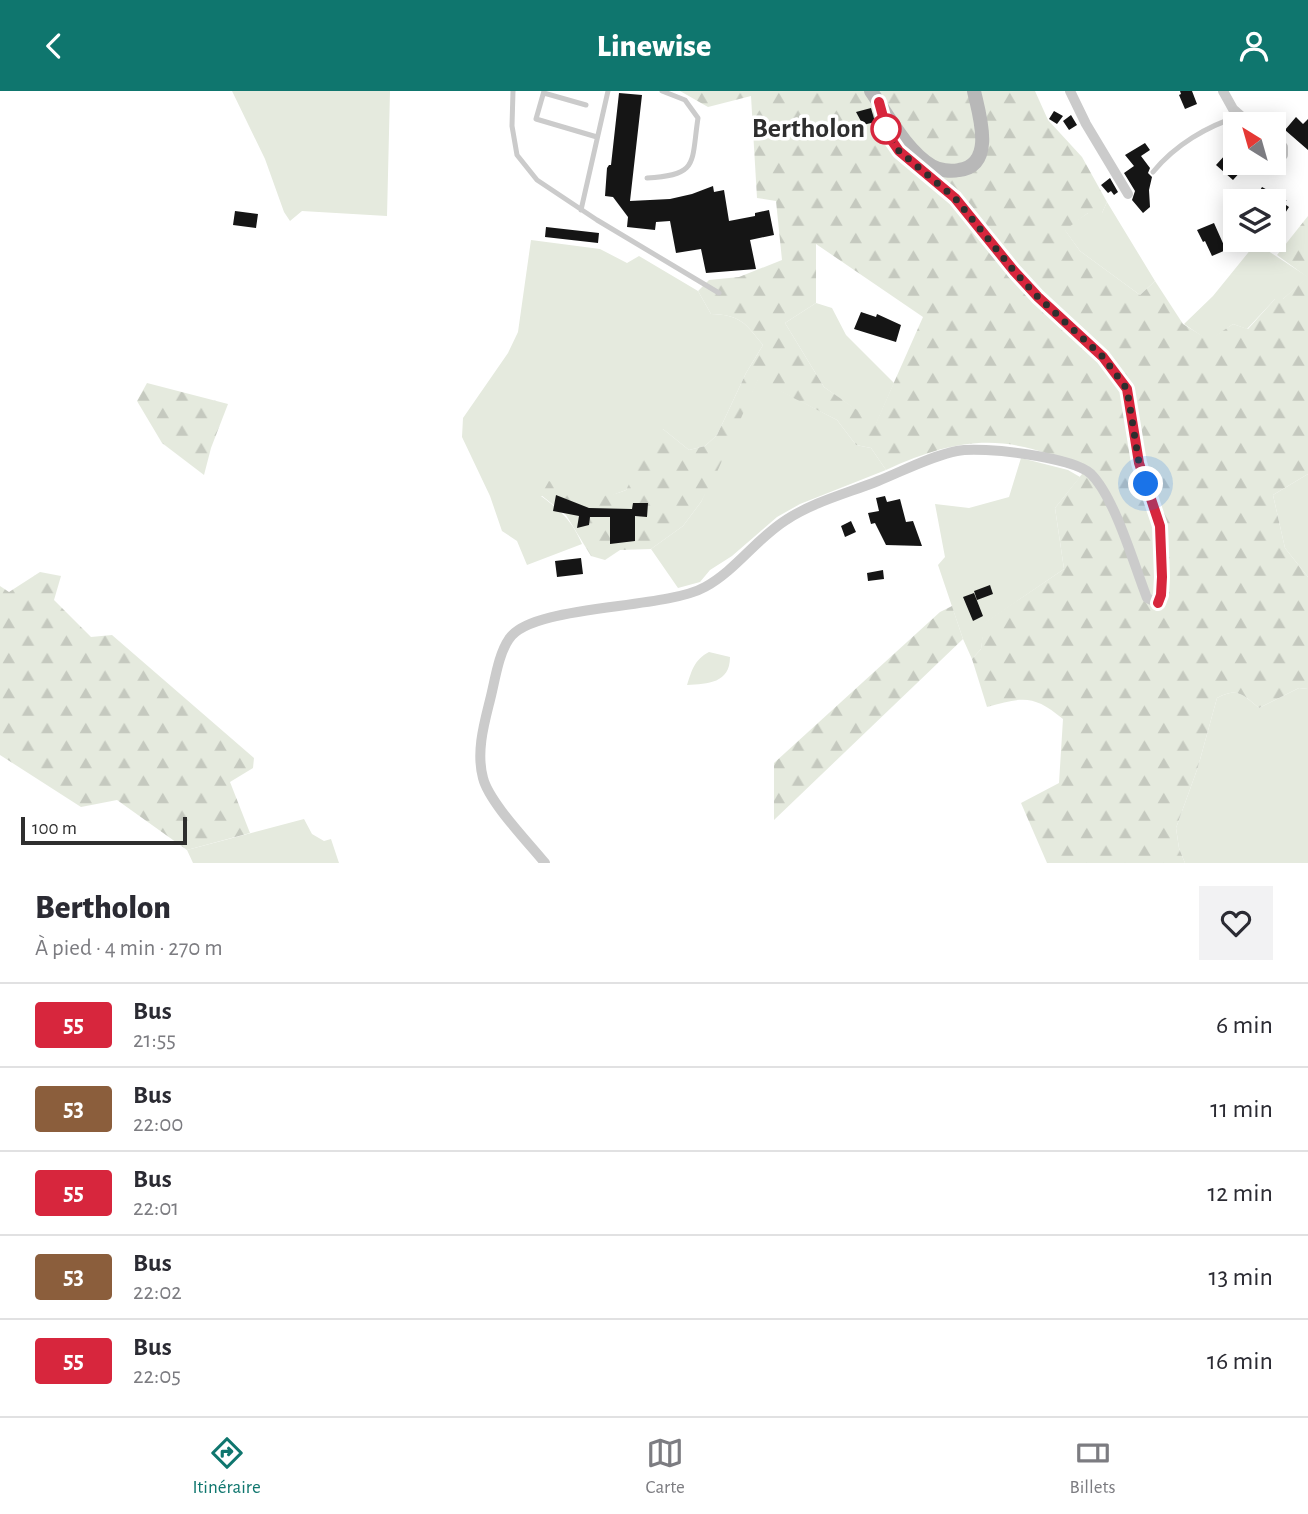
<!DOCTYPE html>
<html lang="fr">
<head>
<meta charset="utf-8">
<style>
  :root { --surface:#fff; --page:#f2f2f3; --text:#2b2b33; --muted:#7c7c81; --line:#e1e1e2; --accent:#0f766e }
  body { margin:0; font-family:"Alegreya Sans",sans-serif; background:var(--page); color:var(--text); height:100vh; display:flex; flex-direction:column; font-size:26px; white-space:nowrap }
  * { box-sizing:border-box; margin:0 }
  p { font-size:23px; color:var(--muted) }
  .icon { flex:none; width:38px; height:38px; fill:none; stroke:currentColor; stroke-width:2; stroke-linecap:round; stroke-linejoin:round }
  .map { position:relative; height:772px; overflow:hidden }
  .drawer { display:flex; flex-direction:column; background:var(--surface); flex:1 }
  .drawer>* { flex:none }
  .badge { padding:0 14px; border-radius:5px; font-size:24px; line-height:46px }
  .needle { width:46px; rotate:323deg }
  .tools { position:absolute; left:1223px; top:21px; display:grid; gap:14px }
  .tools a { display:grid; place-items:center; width:63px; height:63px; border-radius:0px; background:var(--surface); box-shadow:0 4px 18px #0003; font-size:35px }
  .scale { position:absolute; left:21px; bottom:18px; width:166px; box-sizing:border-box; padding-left:7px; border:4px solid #2e2e2e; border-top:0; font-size:19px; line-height:24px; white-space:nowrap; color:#2e2e2e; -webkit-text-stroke:5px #fff; paint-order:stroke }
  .you { position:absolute; width:35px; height:35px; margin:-18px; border:5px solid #fff; border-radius:50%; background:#1a73e8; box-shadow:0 0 0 10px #1a73e833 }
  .map>.badge { position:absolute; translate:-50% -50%; box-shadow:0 0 0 4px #fff }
  .round { display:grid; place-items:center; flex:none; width:74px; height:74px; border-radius:0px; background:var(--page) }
  .summary { display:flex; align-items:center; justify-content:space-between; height:119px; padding:0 35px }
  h1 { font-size:33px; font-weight:800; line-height:52px }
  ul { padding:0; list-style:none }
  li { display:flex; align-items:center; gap:21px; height:84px; padding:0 35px; border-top:2px solid var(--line) }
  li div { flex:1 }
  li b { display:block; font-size:26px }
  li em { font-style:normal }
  li .badge { min-width:77px; font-weight:700; text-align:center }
  header { display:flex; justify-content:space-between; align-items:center; height:91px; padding:0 35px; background:var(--accent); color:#fff; font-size:32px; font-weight:800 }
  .dock { display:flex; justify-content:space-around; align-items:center; height:98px; border-top:2px solid var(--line); background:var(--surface); font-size:19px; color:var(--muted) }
  .dock a { display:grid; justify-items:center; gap:4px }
  .dock .current { color:var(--accent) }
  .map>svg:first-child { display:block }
  .green { fill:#e5eade }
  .forest { fill:url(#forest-firs); fill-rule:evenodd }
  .building { fill:#151515 }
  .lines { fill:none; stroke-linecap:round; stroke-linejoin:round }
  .lane { stroke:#cbcbcb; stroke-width:5 }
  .street { stroke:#cbcbcb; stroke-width:10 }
  .secondary { stroke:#b8b8b8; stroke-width:14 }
  .line-casing { stroke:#fff; stroke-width:16 }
  .line { stroke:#d7263d; stroke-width:10 }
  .walk { stroke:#2e2e2e; stroke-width:7; stroke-dasharray:0 12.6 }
  .stop-dot { fill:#fff; stroke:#d7263d; stroke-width:3.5 }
  .labels { text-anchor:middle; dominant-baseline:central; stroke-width:7; stroke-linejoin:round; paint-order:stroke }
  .stop-label { font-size:28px; font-weight:bold; fill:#2e2e2e; stroke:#fff; text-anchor:end }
</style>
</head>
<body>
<header><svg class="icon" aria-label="back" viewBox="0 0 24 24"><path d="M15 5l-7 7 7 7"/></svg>Linewise<svg class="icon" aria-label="person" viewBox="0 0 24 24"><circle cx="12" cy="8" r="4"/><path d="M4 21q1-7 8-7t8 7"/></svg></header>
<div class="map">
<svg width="1308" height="772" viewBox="0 0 1308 772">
  <defs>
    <pattern id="forest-firs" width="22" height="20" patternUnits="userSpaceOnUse" patternTransform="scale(1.75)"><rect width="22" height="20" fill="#e5eade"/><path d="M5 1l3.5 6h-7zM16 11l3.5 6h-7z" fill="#c5c9bf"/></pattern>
  </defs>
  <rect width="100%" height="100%" fill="#fff"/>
  <path class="green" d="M232,0H390L387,125L302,120L290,130L284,121L265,68Z
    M1107,111L1155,190L1140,204L1080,160L1064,138L1088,122H1102Z
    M531,149L600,158L627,172L639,165L698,200L711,223C741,224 745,232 763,254L746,282L717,344L705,355L689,359L663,338L626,399L610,405H541C560,419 573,431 582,453L527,474L517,450L502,440L490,405L462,346L463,327L508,262L518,241Z
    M1256,152L1308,186L1283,208H1275L1247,238L1233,233L1209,250L1184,233L1213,205Z
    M816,212L832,217L846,244L894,292L876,333L824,296L785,232Z
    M758,288L837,329L856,354L871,357L886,379L800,413L777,426L732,465L710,479L700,491L678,497L651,458L683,435L701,411Z
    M1021,367L1068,379L1080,386L1055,417L1064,478L985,532L981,558L972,568L963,548L938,474L945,466L935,413L969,417L1009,406Z
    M1308,383V486L1285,457L1273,404Z
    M709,561L730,566C730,592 708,593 687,594C692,579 694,569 709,561Z
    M1299,597L1308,598V772H1185L1179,757L1176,737L1198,676L1217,607C1238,596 1243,604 1259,617Z
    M304,728L312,743L324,750L331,748L339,772H193L187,759Z"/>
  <path class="forest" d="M680,0H1035L1048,29L1082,66L1107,111L1102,122H1088L1065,139L1080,160L1140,204L1155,190L1183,233L1209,249L1233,233L1248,238L1275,208H1283L1307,186L1277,164L1308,125V383L1273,404L1285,457L1308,486V598L1299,597L1259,617C1243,604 1238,596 1217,607L1198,676L1176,737L1179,757L1185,772H1047L1021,712L1059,692L1063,628C1033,603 1023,606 987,616L972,568L981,558L984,532L1064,478L1055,417L1086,378C1008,342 963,344 886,379L871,357L856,354L837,329L758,289L717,381L701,411L683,435L651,458L620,459L605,469L591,465L566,424L541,404L549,390C580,401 594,412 626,399L656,340L663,338L689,359L705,355L717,344L746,282L763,254C745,232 741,224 711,223L698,200L709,189L739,186L782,169L776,110L757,107L751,5L708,16ZM816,153L923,226L876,332L824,296L785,232L816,212Z
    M147,292L228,313L211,357L204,384L162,352L137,310Z
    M40,481L61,485L54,509L91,546L112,544L254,667L253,677L230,691L250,742L187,759L117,709L81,716L0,664V495L9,501Z
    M952,515L963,548L774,729V672L940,521Z"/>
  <path class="building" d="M1180,0H1192L1197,13L1185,18L1179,4L1181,3Z
    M619,2L642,4L630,110L670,108L692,103L713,95L714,101L724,99L729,130L755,125V122L769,119L774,144L750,149L756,178L706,182L701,158L676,162L670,130L656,131L655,139L627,136L628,126L613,106L605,105L607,77L609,74H611Z
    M871,17L875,31L863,34L856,21Z
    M1054,20L1063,25L1057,33L1049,28Z
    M1071,24L1077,34L1069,39L1063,30Z
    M1296,26L1303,33L1308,28V59L1285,39Z
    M1145,52L1150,59L1141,65L1150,77L1148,82L1152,86L1149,99L1150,116L1143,122L1132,109L1135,100L1124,82L1134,75L1125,64Z
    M1226,63L1243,78L1233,89L1216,74Z
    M1110,87L1118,101L1114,104L1111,100L1108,102L1101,94Z
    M1262,96L1287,110H1280L1289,116L1282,127L1274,122V110H1254Z
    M235,120L258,123L256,137L233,134Z
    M1214,132L1226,159L1212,165L1205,150L1203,151L1197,139Z
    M546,136L599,142L598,152L545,146Z
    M861,221L876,226L877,223L901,234L896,251L854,238Z
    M556,404L589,417L632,418L633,412H648L647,426L635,425V450L610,453V426H590L589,434L577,437L579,425L553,420Z
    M885,405L887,411L900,408L906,431L913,430L922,455L886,454L875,432L871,433L868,422L879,420L876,407Z
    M851,430L856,441L845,446L841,435Z
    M581,467L583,483L557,486L555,470Z
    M883,479L884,488L868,490L867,482Z
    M990,494L993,503L977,509L974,500Z
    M974,502L983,525L973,530L963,506Z"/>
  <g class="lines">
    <path class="lane" d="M513,0L512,35L517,64L537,89L597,129L719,202
      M544,0L536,28L597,46
      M544,2L586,14
      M1153,81C1175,54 1207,35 1240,25
      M647,87C699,84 691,73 698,27L685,9L662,0
      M581,119L608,0"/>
    <path class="street" d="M1070,0L1086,33L1128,103
      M1223,0L1233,18L1250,33
      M1274,46L1283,56V64
      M545,772C528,751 489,711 483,687C476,661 484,633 490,609C495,590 498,564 509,548C531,513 664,519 705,496C736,479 756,448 786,429C813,411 848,402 878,390C903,380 931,365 957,360C982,355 1073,366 1091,383C1115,407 1134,474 1147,507L1158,512L1161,504L1162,486L1160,435L1139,372L1127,298L1103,266L1038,206L1014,180L955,107L899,60L888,44L882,23"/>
    <path class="secondary" d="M871,0C887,23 907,61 932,75C939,79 950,81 959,79C996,74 979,23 974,0"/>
  </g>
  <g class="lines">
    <defs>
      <path id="line" d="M879,11L888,44L899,60L955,107L1014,180L1038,206L1103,266L1127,298L1139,372L1160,435L1162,486L1161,504L1158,512"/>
    </defs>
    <use href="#line" class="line-casing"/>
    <use href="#line" class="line"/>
    <path class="walk" d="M886,38L899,60L955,107L1014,180L1038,206L1103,266L1127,298L1139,372L1146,393"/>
  </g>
  <circle class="stop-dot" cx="886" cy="38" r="14"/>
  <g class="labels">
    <g class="stop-label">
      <text x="865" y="38">Bertholon</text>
    </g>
  </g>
</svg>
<div class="tools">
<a><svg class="needle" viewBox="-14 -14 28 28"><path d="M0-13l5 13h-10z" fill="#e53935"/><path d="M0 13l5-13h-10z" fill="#7c7c81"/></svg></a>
<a><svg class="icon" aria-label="layers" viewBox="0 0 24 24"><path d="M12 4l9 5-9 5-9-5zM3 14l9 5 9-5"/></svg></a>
</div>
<div class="scale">100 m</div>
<div class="you" style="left:1146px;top:393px"></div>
</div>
<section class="drawer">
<div class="summary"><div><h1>Bertholon</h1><p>À pied · 4 min · 270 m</p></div><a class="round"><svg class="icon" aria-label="heart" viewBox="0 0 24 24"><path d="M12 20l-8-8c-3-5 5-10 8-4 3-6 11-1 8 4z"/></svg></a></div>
<ul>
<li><span class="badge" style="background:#d7263d;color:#fff">55</span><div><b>Bus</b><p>21:55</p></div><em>6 min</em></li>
<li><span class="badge" style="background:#8b5e3c;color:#fff">53</span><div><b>Bus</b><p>22:00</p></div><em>11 min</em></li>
<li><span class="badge" style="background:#d7263d;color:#fff">55</span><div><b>Bus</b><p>22:01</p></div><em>12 min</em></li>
<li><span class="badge" style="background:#8b5e3c;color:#fff">53</span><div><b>Bus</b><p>22:02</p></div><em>13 min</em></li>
<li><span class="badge" style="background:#d7263d;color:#fff">55</span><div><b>Bus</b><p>22:05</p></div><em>16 min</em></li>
</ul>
</section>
<nav class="dock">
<a class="current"><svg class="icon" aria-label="directions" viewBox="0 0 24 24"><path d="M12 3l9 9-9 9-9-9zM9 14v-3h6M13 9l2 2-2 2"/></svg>Itinéraire</a>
<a><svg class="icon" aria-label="map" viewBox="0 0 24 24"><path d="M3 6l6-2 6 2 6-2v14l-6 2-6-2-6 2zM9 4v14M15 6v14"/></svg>Carte</a>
<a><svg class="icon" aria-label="tickets" viewBox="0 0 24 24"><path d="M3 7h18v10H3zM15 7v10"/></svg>Billets</a>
</nav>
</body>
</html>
